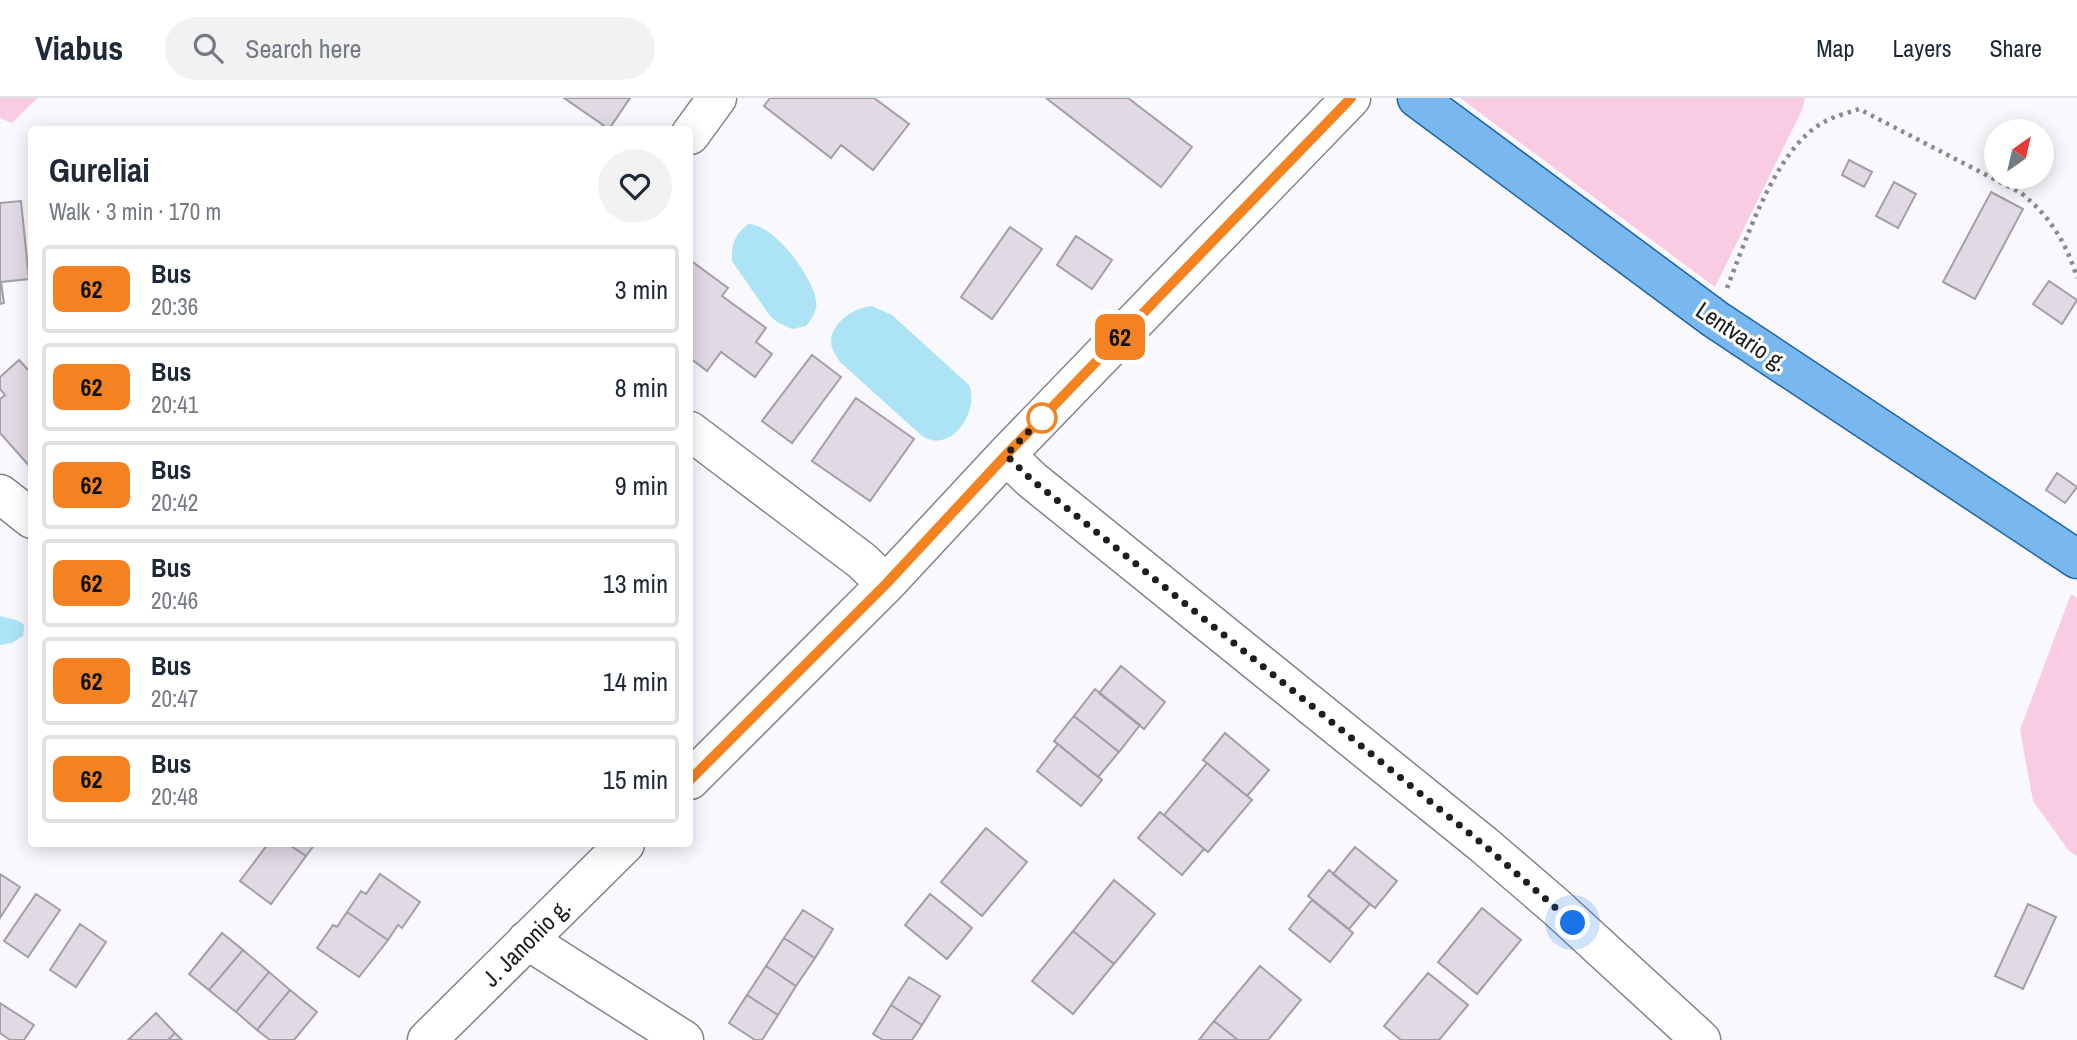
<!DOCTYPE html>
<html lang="en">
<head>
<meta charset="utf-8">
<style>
  :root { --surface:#fff; --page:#f2f2f3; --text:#1f2937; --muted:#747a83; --line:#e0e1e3 }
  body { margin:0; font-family:"Archivo Narrow",sans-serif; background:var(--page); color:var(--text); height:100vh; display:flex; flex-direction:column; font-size:26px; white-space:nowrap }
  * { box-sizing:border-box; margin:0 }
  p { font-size:23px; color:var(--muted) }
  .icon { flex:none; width:38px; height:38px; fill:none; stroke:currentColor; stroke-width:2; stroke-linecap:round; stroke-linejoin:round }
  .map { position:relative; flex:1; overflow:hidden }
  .sheet { position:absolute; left:28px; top:28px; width:665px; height:721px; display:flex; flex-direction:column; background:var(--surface); border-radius:7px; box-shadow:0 4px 18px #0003 }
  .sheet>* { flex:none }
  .badge { padding:0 14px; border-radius:10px; font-size:24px; line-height:46px }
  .needle { width:46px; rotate:34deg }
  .controls { position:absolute; left:1984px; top:21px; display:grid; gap:14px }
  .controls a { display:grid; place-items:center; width:70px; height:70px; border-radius:50%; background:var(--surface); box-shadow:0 4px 18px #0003; font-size:35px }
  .you { position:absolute; width:35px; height:35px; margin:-18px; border:5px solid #fff; border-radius:50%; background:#1a73e8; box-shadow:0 0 0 10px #1a73e833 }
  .map>.badge { position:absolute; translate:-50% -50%; box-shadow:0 0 0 4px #fff }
  .round { display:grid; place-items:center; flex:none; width:74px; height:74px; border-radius:37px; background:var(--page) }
  .headline { display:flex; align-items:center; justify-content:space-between; height:119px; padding:0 21px }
  h1 { font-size:33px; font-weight:700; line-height:52px }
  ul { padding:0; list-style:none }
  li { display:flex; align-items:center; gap:21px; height:88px; margin:0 14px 10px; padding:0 7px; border:4px solid var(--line); border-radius:7px }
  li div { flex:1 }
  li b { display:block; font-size:26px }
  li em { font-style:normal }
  li .badge { min-width:77px; font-weight:700; text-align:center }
  header { display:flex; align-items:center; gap:42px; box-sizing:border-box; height:98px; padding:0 35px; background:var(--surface); border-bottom:2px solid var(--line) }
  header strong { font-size:33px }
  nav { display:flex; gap:38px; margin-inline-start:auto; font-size:24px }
  .search { width:490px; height:63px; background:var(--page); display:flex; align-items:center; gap:18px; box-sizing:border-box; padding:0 24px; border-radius:38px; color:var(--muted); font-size:26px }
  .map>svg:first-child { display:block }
  .green { fill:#f9cce3 }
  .water { fill:#ade4f5 }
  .building { fill:#e1dae5; stroke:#a59ea8; stroke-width:2 }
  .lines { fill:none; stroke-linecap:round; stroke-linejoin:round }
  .minor-casing { stroke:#82838e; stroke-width:41 }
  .major-casing { stroke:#1e63a1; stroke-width:41 }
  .path { stroke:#8a8a8f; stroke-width:4.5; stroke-dasharray:3.5 5; stroke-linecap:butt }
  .minor { stroke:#fff; stroke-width:38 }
  .major { stroke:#78b8ef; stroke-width:38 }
  .line-casing { stroke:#fff; stroke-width:16 }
  .line { stroke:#f58220; stroke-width:10 }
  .walk { stroke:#1d1d22; stroke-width:7; stroke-dasharray:0 12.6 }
  .stop-dot { fill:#fff; stroke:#f58220; stroke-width:3.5 }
  .labels { text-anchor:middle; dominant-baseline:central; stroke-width:6; stroke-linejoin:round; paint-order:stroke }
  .street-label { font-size:24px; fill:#1d1d22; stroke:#fff }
</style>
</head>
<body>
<header>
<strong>Viabus</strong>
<div class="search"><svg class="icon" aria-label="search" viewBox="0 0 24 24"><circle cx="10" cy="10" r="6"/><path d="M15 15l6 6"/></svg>Search here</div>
<nav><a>Map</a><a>Layers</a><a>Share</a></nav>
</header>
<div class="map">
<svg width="2077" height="942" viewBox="0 0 2077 942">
  <rect width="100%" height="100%" fill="#f8f8fd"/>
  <path class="green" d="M0,0H37L12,25L0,20Z
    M1460,0H1805L1802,12L1715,189Z
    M2071,496L2077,500V758L2069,753L2033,703L2020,632Z"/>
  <path class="water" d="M748,126C774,126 812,178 816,202C818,213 812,220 806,228L792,231L777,224L770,218L732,163C731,147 735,136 748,126Z
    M872,208L892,217L969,287C980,313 951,357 922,338L840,264C836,257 831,251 831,243C832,224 855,209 872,208Z
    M0,518L19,523L24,527L23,538L12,545L0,547Z"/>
  <path class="building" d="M564,0H630L609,31Z
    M770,0H874L909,26L873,72L841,47L831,60L764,8Z
    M1046,0H1128L1192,49L1161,89Z
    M1849,62L1872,74L1864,89L1842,77Z
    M1894,84L1916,96L1898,130L1876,118Z
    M1991,94L2023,111L1975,201L1943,184Z
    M21,103L29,181L1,184L4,205L0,206V105Z
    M1010,129L1042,151L992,221L961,199Z
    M1076,138L1112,162L1092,191L1057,167Z
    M690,162L728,190L722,198L766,230L756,244L772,256L755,279L721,254L707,273L690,260Z
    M2049,183L2077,202L2062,226L2033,206Z
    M812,257L841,279L792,345L762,323Z
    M19,262L32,276V371L0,335V301L5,297L0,291V279Z
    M856,300L914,341L870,403L812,363Z
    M2057,375L2077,389L2065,405L2046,392Z
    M1121,568L1165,604L1144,631L1099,595Z
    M1095,591L1140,627L1119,654L1074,618Z
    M1074,618L1119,654L1098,679L1054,643Z
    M1225,635L1269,672L1247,698L1203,662Z
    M1058,646L1102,682L1081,708L1037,673Z
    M1207,665L1252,702L1208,754L1164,717Z
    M1160,714L1204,751L1182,777L1138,740Z
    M986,730L1027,764L982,818L941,784Z
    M268,746H288L306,758L271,806L240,783Z
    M288,746H315L306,758Z
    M1355,749L1397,783L1375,810L1333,776Z
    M1329,772L1370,806L1349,831L1308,798Z
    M0,776L20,789L0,820Z
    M380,776L420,804L402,830L398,827L388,842L347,814L361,793L366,796Z
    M1114,782L1155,816L1114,866L1073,833Z
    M36,796L60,812L28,859L4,843Z
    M930,796L972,830L947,861L905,827Z
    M1312,802L1353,835L1330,864L1289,831Z
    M2028,806L2056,819L2023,891L1995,878Z
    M1482,810L1521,842L1477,896L1438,864Z
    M803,812L833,831L815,860L784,840Z
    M347,814L388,842L359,879L317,850L333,827L337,829Z
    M80,826L106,844L76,889L50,872Z
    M1073,833L1114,866L1073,916L1032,883Z
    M222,835L243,852L209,892L189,876Z
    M784,840L815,860L796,888L766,868Z
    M243,852L269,874L236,914L209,892Z
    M766,868L796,888L778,917L747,897Z
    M1260,868L1301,902L1268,942H1238L1214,923Z
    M269,874L290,892L257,932L236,914Z
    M1428,875L1468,907L1439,942H1401L1384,928Z
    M909,879L940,898L922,927L891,907Z
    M290,892L317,914L294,942H270L257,932Z
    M747,897L778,917L762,942H755L729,925Z
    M0,905L34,927L24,942H10L0,935Z
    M891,907L922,927L912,942H883L873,936Z
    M156,915L175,935L168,942H128Z
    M1214,923L1238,942H1199Z
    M175,935L182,942H168Z"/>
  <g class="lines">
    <defs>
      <path id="minor" d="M690,37L717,0
        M690,333L862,463L886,486
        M1006,357L1032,382L1484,747L1555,808L1701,942
        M0,396L32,421
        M690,682L886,486L1006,357L1351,0
        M527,842L684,942
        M427,942L625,746"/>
      <path id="major" d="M1417,0L1715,221L2077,461"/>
    </defs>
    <use href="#minor" class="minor-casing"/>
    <use href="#major" class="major-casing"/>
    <path class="path" d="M1727,190C1746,142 1776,49 1824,24C1834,18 1848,15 1859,11L2021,95C2050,118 2067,146 2077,180"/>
    <use href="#minor" class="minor"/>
    <use href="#major" class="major"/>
  </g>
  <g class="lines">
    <defs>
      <path id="line" d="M690,682L886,486L1006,357L1351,0"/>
    </defs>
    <use href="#line" class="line-casing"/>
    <use href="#line" class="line"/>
    <path class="walk" d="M1042,320L1044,318L1006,357L1032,382L1484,747L1573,825"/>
  </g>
  <circle class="stop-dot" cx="1042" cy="320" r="14"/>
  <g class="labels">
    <g class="street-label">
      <text transform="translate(1742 238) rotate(34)">Lentvario g.</text>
      <text transform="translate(526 844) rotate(-45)">J. Janonio g.</text>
    </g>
  </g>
</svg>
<div class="controls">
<a><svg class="needle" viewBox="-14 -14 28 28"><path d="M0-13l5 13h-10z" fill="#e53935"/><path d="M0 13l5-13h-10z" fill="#747a83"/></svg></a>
</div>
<div class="you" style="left:1573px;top:825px"></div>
<b class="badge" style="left:1120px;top:239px;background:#f58220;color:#111">62</b>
<section class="sheet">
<div class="headline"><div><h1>Gureliai</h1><p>Walk · 3 min · 170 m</p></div><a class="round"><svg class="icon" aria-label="heart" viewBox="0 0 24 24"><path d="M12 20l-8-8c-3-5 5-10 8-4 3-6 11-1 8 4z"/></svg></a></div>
<ul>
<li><span class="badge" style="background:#f58220;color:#111">62</span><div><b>Bus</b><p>20:36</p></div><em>3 min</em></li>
<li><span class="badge" style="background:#f58220;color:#111">62</span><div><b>Bus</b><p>20:41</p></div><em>8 min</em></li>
<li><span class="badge" style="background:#f58220;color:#111">62</span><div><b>Bus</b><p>20:42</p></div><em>9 min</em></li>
<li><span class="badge" style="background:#f58220;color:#111">62</span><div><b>Bus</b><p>20:46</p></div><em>13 min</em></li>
<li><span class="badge" style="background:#f58220;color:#111">62</span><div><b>Bus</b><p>20:47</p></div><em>14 min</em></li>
<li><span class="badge" style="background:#f58220;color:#111">62</span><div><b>Bus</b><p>20:48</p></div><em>15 min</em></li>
</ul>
</section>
</div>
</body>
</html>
